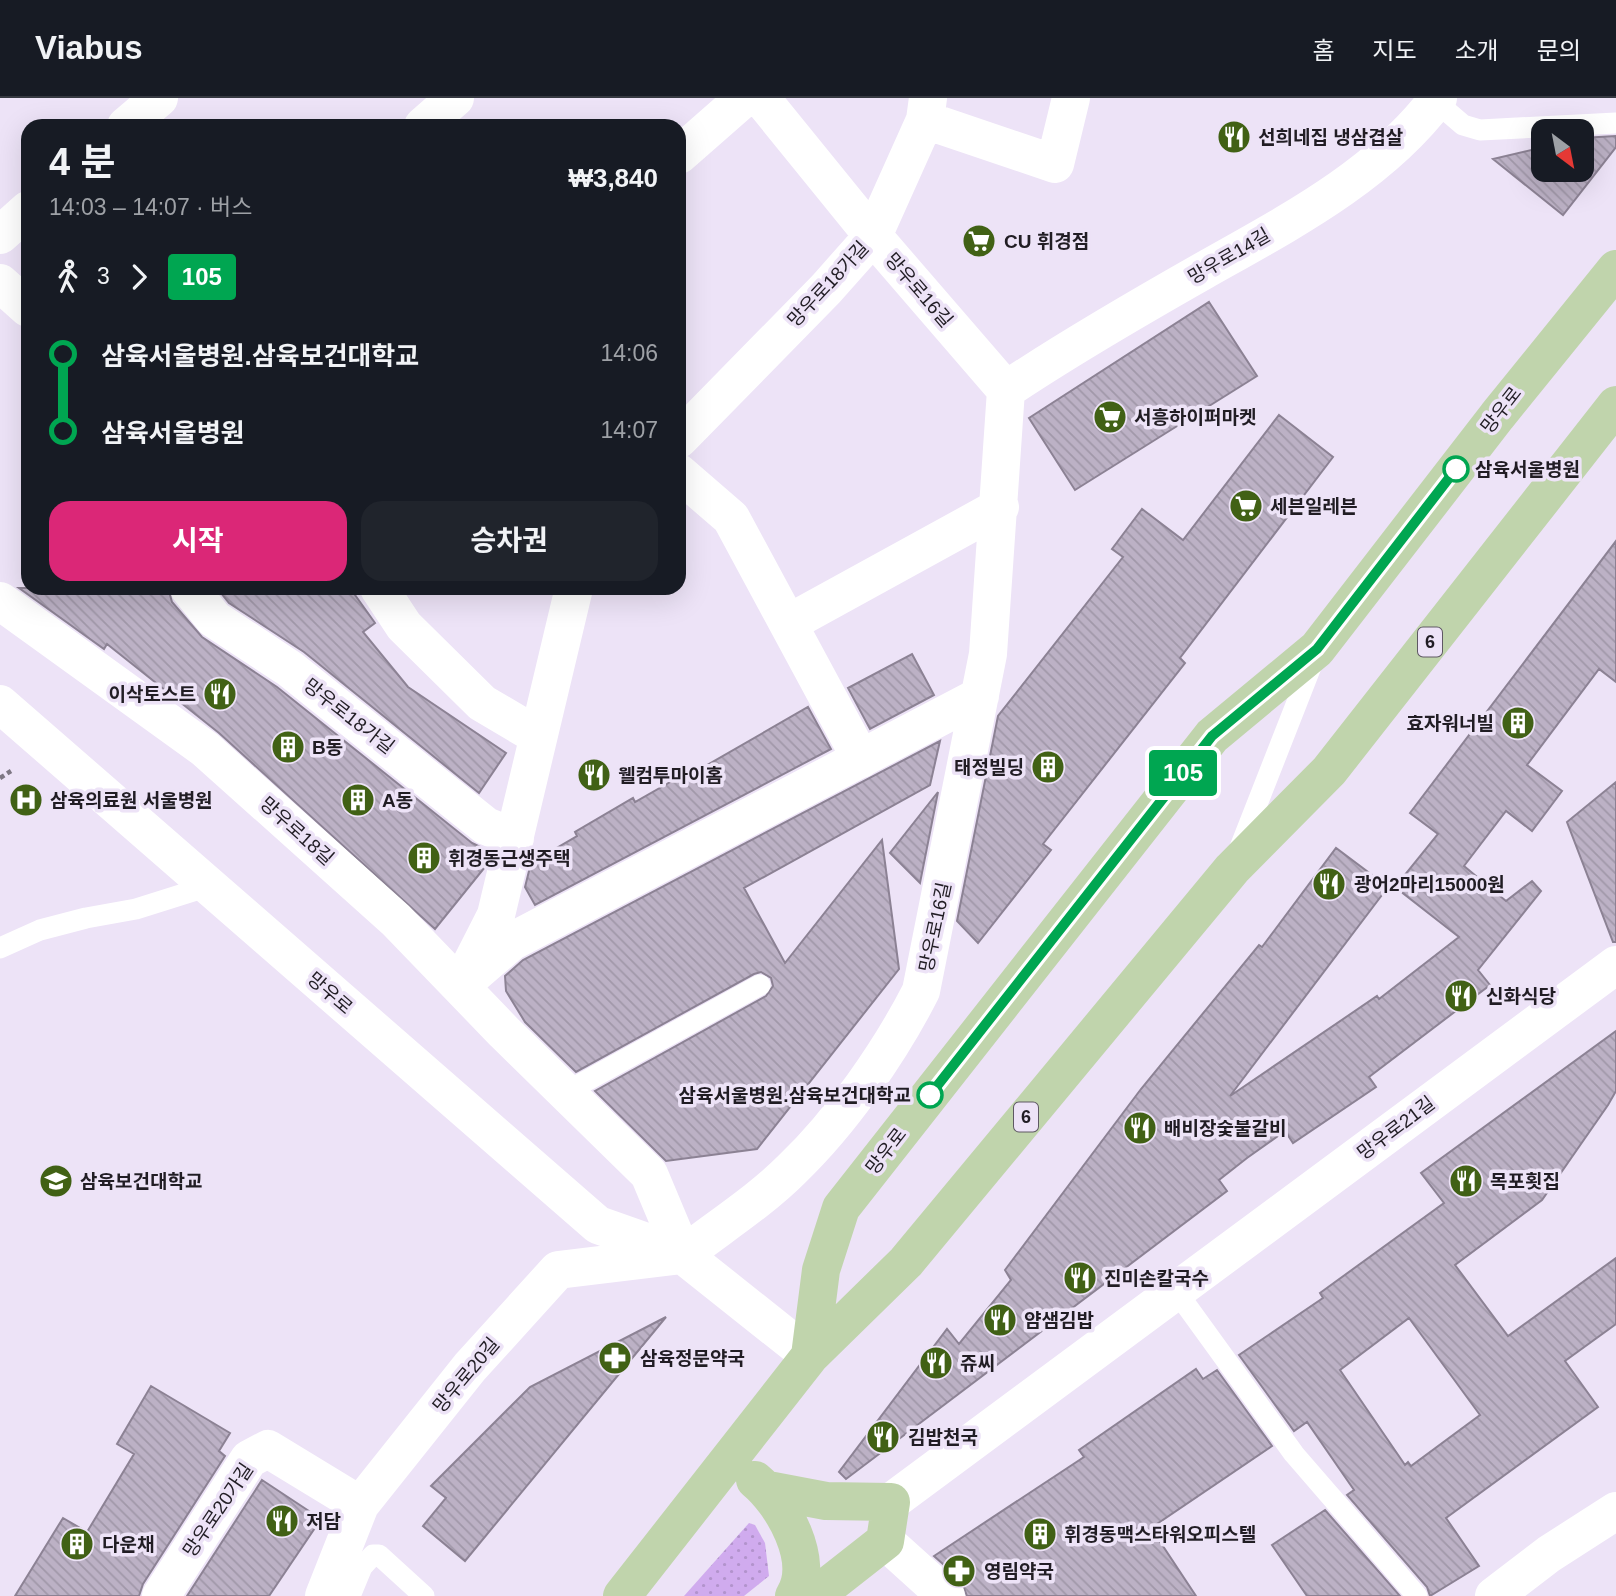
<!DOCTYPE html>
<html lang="ko">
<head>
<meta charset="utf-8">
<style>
  :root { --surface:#171b24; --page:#20242c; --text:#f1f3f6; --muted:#9ea1a6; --line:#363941; --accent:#db2777 }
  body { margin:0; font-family:Helvetica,"Noto Sans KR",sans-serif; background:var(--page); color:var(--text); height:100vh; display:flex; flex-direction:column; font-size:26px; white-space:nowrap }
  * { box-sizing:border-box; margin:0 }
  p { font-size:23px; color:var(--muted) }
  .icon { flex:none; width:38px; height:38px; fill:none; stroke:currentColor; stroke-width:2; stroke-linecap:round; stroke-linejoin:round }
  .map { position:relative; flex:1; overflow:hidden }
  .panel { position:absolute; left:21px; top:21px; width:665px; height:476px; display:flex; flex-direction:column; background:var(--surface); border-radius:21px; box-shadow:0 7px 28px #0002 }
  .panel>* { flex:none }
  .badge { padding:0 14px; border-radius:5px; font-size:24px; line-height:46px }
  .needle { width:46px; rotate:148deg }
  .fabs { position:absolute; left:1531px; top:21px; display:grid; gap:14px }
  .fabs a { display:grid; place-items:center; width:63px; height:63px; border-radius:14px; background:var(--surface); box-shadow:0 7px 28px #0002; font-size:35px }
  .map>.badge { position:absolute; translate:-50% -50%; box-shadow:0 0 0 4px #fff }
  .legs { display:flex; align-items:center; gap:10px; height:77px; padding:0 28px; font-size:23px }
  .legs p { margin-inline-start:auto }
  .summary { display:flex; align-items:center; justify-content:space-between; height:119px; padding:0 28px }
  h1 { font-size:38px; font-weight:700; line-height:52px }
  .cta { display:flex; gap:14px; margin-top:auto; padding:14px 28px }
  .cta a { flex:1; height:80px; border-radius:21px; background:var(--accent); color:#fff; font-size:28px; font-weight:700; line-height:80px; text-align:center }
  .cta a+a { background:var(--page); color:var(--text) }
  ul { padding:0 28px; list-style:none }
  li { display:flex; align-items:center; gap:24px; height:77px; font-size:26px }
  li i { display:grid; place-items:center; width:10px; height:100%; margin:0 9px; background:currentColor }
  li i::after { content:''; width:18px; height:18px; margin:-9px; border:5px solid; border-radius:50%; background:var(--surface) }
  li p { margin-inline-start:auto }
  li:first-child i { background:linear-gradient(#0000 50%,currentColor 0) }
  li:last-child i { background:linear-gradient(currentColor 50%,#0000 0) }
  header { display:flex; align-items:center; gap:42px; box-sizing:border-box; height:98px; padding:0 35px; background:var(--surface); border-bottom:2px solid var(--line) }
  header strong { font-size:33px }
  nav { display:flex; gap:38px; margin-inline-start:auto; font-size:24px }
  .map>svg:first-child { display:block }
  .grass { fill:url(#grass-dots) }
  .building { fill:url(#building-back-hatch); stroke:#8c8294; stroke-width:2; fill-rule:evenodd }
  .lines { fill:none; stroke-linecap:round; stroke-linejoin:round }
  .path { stroke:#7e7784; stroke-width:4.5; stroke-dasharray:5 3.5; stroke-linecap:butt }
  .lane { stroke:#fff; stroke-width:21 }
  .street { stroke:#fff; stroke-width:38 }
  .primary { stroke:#c0d4ac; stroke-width:38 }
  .line-1-casing { stroke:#fff; stroke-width:16 }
  .line-1 { stroke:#00a651; stroke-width:10 }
  .stop-1-dot { fill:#fff; stroke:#00a651; stroke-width:3.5 }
  .labels { text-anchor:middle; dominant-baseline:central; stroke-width:7; stroke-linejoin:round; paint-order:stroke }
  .shield { fill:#ede3f7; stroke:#5e5863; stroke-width:2 }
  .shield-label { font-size:18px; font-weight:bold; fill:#211d24 }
  .poi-label { font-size:19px; font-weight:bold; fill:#211d24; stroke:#ede3f7; text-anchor:start }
  .street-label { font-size:19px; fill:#211d24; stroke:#ede3f7 }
  .stop-label { font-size:19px; font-weight:bold; fill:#211d24; stroke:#ede3f7; text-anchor:start }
</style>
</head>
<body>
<header>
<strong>Viabus</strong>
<nav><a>홈</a><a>지도</a><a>소개</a><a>문의</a></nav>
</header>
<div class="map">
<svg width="1616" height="1498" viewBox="0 0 1616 1498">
  <defs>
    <pattern id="grass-dots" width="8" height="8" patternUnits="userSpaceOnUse" patternTransform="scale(1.75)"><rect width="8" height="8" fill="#d0abee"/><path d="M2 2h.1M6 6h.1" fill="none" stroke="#b293cc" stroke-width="1.8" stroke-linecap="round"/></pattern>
    <pattern id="building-back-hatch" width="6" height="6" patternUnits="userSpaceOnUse" patternTransform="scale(1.75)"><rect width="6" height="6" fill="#bcb1c5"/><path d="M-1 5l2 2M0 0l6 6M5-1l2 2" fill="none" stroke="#a198a9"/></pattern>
  </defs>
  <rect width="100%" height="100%" fill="#ede3f7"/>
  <path class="grass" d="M749,1425L755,1427L765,1445L769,1478L744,1498H684Z"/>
  <path class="building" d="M1616,38V49L1563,117L1493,61L1544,49V72H1582V40Z
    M1209,204L1257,278L1075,392L1029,320Z
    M1279,317L1333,359L1180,560L1185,565L1043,746L1051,752L978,845L957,823L998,618L1123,459L1112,451L1142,411L1183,442Z
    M1616,443V584L1599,571L1527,667L1562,693L1532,733L1506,713L1464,768L1506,803L1532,783L1541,793L1478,872L1490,887L1369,979L1376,989L1293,1045L1285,1033L1247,1060L1219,1082L1227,1093L846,1381L839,1374L947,1231L959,1246L1011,1182L1005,1172L1141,991L1259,847L1262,849L1336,750L1388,789L1230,998L1377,898L1379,901L1459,839L1395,789L1438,736L1410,715Z
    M19,490H168L172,504L202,539L277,589L472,745L489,753L485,769L435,831L219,635L107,546L104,551Z
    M217,490H350L375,525L363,534L408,589L506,655L479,695L304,554L229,505Z
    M912,556L934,597L870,631L848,590Z
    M808,609L831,651L535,807L525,789L531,765L577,738L575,734L633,700L635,704L693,671L695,674Z
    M940,643L930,687L744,790L785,865L882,742L899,871L757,1051L666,1063L595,993L766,898L773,888L771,880L761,874L754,876L576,974L525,924L506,893L505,878L523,862Z
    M1616,684V844H1613L1567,724Z
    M938,694L920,785L890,755Z
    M1616,933V993L1608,1007L1542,1102L1455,1167L1508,1238L1616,1160V1226L1565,1263L1598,1309L1446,1420L1479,1468L1430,1498L1427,1489L1347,1397L1354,1392L1307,1324L1294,1333L1239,1257L1323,1200L1320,1195L1444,1105L1421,1075ZM1409,1220L1480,1317L1411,1368L1408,1364L1405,1367L1340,1272Z
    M666,1219L465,1463L423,1428L446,1400L431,1388L530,1289Z
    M1196,1271L1203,1281L1217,1272L1272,1348L1151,1430L1196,1498H967L961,1482L934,1458L1084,1359L1079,1352Z
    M151,1288L230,1335L219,1353L225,1358L143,1486L139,1498H15L63,1420L87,1434L134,1356L117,1346Z
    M262,1382L321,1421L269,1498H187Z
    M1325,1412L1400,1498H1307L1272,1447Z"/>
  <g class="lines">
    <path class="path" d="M0,680L11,673"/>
    <path class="lane" d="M1435,3L1463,27L1480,32L1616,25
      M1239,752L1314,561
      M0,850L40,832L86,820L136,811L209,788
      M566,994L760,887
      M1176,1193L1294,1356L1417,1498
      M350,1498L362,1469L373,1457H379L424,1498"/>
    <path class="street" d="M925,22L1055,66L1071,0
      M126,28L159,0
      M423,28L455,0
      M679,57L744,0
      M0,137L28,112
      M0,185L28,210
      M1006,292C1070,249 1136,211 1203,173C1286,126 1380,78 1438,0
      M679,341L826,191L873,138L925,22L928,0
      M679,375L731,420L861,661
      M189,490L214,521L290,571L486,728L515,740
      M379,490L404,528L482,605L538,638
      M0,503L205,651L396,822L504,934L649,1076L683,1157
      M789,525L1000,409
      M0,606L598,1127L683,1157L810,1258
      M467,874L496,817L574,490
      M460,888L511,844L980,598
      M683,1157C719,1129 760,1103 792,1071C841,1024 890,954 921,893L988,556L1006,292L873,138L761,0
      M891,1404L1616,867
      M885,1443L946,1498
      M161,1498L249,1361L268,1351L360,1407
      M324,1498L360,1407L470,1269L558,1172L674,1158
      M1494,1498L1549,1456L1616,1413"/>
    <path class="primary" d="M810,1258L821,1172L841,1110L1212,638L1317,551L1497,318L1616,171
      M755,1382C783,1405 816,1463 794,1498
      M768,1392L826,1403L891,1404L885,1443L815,1498
      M622,1498L810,1258L906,1164L1232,771L1329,673L1616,307"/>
  </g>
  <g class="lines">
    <defs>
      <path id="line-1" d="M930,997L1212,638L1317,551L1456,371"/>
    </defs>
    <use href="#line-1" class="line-1-casing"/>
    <use href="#line-1" class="line-1"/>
  </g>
  <defs>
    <symbol id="restaurant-disc" viewBox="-11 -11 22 22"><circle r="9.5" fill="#416115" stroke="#ede3f7"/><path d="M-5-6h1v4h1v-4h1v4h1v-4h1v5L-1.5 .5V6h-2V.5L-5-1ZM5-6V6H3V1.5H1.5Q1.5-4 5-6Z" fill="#fff"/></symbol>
    <symbol id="supermarket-disc" viewBox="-11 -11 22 22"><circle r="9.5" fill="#416115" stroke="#ede3f7"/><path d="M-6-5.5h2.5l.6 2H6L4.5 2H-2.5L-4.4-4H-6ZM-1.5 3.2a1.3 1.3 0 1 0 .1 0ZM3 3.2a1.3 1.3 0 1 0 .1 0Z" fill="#fff"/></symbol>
    <symbol id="building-disc" viewBox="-11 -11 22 22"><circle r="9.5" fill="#416115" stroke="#ede3f7"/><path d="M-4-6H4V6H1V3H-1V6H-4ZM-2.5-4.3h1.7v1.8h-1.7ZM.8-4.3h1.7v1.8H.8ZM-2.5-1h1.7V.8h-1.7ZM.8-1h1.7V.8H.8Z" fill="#fff"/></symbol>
    <symbol id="hospital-disc" viewBox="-11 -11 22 22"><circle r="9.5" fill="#416115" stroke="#ede3f7"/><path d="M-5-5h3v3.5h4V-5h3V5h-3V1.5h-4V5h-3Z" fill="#fff"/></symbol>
    <symbol id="university-disc" viewBox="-11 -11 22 22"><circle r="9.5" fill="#416115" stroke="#ede3f7"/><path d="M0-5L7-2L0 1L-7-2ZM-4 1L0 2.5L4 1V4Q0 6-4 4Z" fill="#fff"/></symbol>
    <symbol id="pharmacy-disc" viewBox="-11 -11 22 22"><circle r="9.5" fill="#416115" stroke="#ede3f7"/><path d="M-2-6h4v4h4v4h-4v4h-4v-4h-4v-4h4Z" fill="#fff"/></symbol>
  </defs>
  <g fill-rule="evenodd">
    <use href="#restaurant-disc" x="1215" y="20" width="38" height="38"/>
    <use href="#supermarket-disc" x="960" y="124" width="38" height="38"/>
    <use href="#supermarket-disc" x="1091" y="300" width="38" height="38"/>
    <use href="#supermarket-disc" x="1227" y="389" width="38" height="38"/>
    <use href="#restaurant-disc" x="201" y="577" width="38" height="38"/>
    <use href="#building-disc" x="1499" y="606" width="38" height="38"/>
    <use href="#building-disc" x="269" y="630" width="38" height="38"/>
    <use href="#building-disc" x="1029" y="650" width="38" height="38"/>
    <use href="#restaurant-disc" x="575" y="658" width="38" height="38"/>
    <use href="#hospital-disc" x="7" y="683" width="38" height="38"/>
    <use href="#building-disc" x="339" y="683" width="38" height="38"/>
    <use href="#building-disc" x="405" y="741" width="38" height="38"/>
    <use href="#restaurant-disc" x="1310" y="767" width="38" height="38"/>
    <use href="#restaurant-disc" x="1442" y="879" width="38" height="38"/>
    <use href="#restaurant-disc" x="1121" y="1011" width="38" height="38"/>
    <use href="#university-disc" x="37" y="1064" width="38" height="38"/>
    <use href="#restaurant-disc" x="1447" y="1064" width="38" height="38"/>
    <use href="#restaurant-disc" x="1061" y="1161" width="38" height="38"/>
    <use href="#restaurant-disc" x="981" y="1203" width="38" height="38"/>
    <use href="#pharmacy-disc" x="596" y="1241" width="38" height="38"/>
    <use href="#restaurant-disc" x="917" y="1246" width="38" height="38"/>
    <use href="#restaurant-disc" x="864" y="1320" width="38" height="38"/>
    <use href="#restaurant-disc" x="263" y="1404" width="38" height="38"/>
    <use href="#building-disc" x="1021" y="1417" width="38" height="38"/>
    <use href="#building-disc" x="58" y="1427" width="38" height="38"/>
    <use href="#pharmacy-disc" x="940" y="1454" width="38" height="38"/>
  </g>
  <g class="stop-1-dot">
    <circle cx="1456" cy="371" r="12"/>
    <circle cx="930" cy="997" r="12"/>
  </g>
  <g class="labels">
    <g class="shield">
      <rect x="1418" y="529.5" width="24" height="29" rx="5"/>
      <rect x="1014" y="1004.5" width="24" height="29" rx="5"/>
    </g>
    <g class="shield-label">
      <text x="1430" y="544">6</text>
      <text x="1026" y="1019">6</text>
    </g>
    <g class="poi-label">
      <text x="1258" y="39">선희네집 냉삼겹살</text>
      <text x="1004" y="143">CU 휘경점</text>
      <text x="1134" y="319">서흥하이퍼마켓</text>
      <text x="1270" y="408">세븐일레븐</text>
      <text x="196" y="596" text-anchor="end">이삭토스트</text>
      <text x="1494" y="625" text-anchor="end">효자워너빌</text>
      <text x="312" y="649">B동</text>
      <text x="1024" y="669" text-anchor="end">태정빌딩</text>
      <text x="618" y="677">웰컴투마이홈</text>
      <text x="50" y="702">삼육의료원 서울병원</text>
      <text x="382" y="702">A동</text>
      <text x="448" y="760">휘경동근생주택</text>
      <text x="1354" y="786">광어2마리15000원</text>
      <text x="1486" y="898">신화식당</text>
      <text x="1164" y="1030">배비장숯불갈비</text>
      <text x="80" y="1083">삼육보건대학교</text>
      <text x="1490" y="1083">목포횟집</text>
      <text x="1104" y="1180">진미손칼국수</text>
      <text x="1024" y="1222">얌샘김밥</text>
      <text x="640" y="1260">삼육정문약국</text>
      <text x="960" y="1265">쥬씨</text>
      <text x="908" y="1339">김밥천국</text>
      <text x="306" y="1423">저담</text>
      <text x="1064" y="1436">휘경동맥스타워오피스텔</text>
      <text x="102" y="1446">다운채</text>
      <text x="984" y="1473">영림약국</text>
    </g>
    <g class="street-label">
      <text transform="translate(1229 158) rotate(-30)">망우로14길</text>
      <text transform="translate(828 186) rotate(-47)">망우로18가길</text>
      <text transform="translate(919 192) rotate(49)">망우로16길</text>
      <text transform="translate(1501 312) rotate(-52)">망우로</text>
      <text transform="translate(349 618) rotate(38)">망우로18가길</text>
      <text transform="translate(297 733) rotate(42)">망우로18길</text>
      <text transform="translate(935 829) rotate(-78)">망우로16길</text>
      <text transform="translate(330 895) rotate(41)">망우로</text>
      <text transform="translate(1396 1030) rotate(-37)">망우로21길</text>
      <text transform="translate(886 1053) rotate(-52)">망우로</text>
      <text transform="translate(466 1277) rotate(-50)">망우로20길</text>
      <text transform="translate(218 1412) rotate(-56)">망우로20가길</text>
    </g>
    <g class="stop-label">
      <text x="1475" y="371">삼육서울병원</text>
      <text x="911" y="997" text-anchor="end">삼육서울병원.삼육보건대학교</text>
    </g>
  </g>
</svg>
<div class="fabs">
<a><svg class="needle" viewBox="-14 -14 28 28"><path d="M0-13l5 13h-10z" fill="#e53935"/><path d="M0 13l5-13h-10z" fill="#9ea1a6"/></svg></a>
</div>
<b class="badge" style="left:1183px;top:675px;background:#00a651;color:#fff">105</b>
<section class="panel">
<div class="summary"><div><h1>4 분</h1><p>14:03 – 14:07 · 버스</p></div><b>₩3,840</b></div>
<div class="legs"><svg class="icon" aria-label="walk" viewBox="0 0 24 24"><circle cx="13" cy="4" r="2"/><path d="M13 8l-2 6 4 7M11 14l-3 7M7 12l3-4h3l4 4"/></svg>3<svg class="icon" aria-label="forward" viewBox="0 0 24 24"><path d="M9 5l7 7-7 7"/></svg><b class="badge" style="background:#00a651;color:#fff">105</b></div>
<ul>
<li><i style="color:#00a651"></i><b>삼육서울병원.삼육보건대학교</b><p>14:06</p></li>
<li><i style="color:#00a651"></i><b>삼육서울병원</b><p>14:07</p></li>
</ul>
<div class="cta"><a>시작</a><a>승차권</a></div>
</section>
</div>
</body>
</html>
